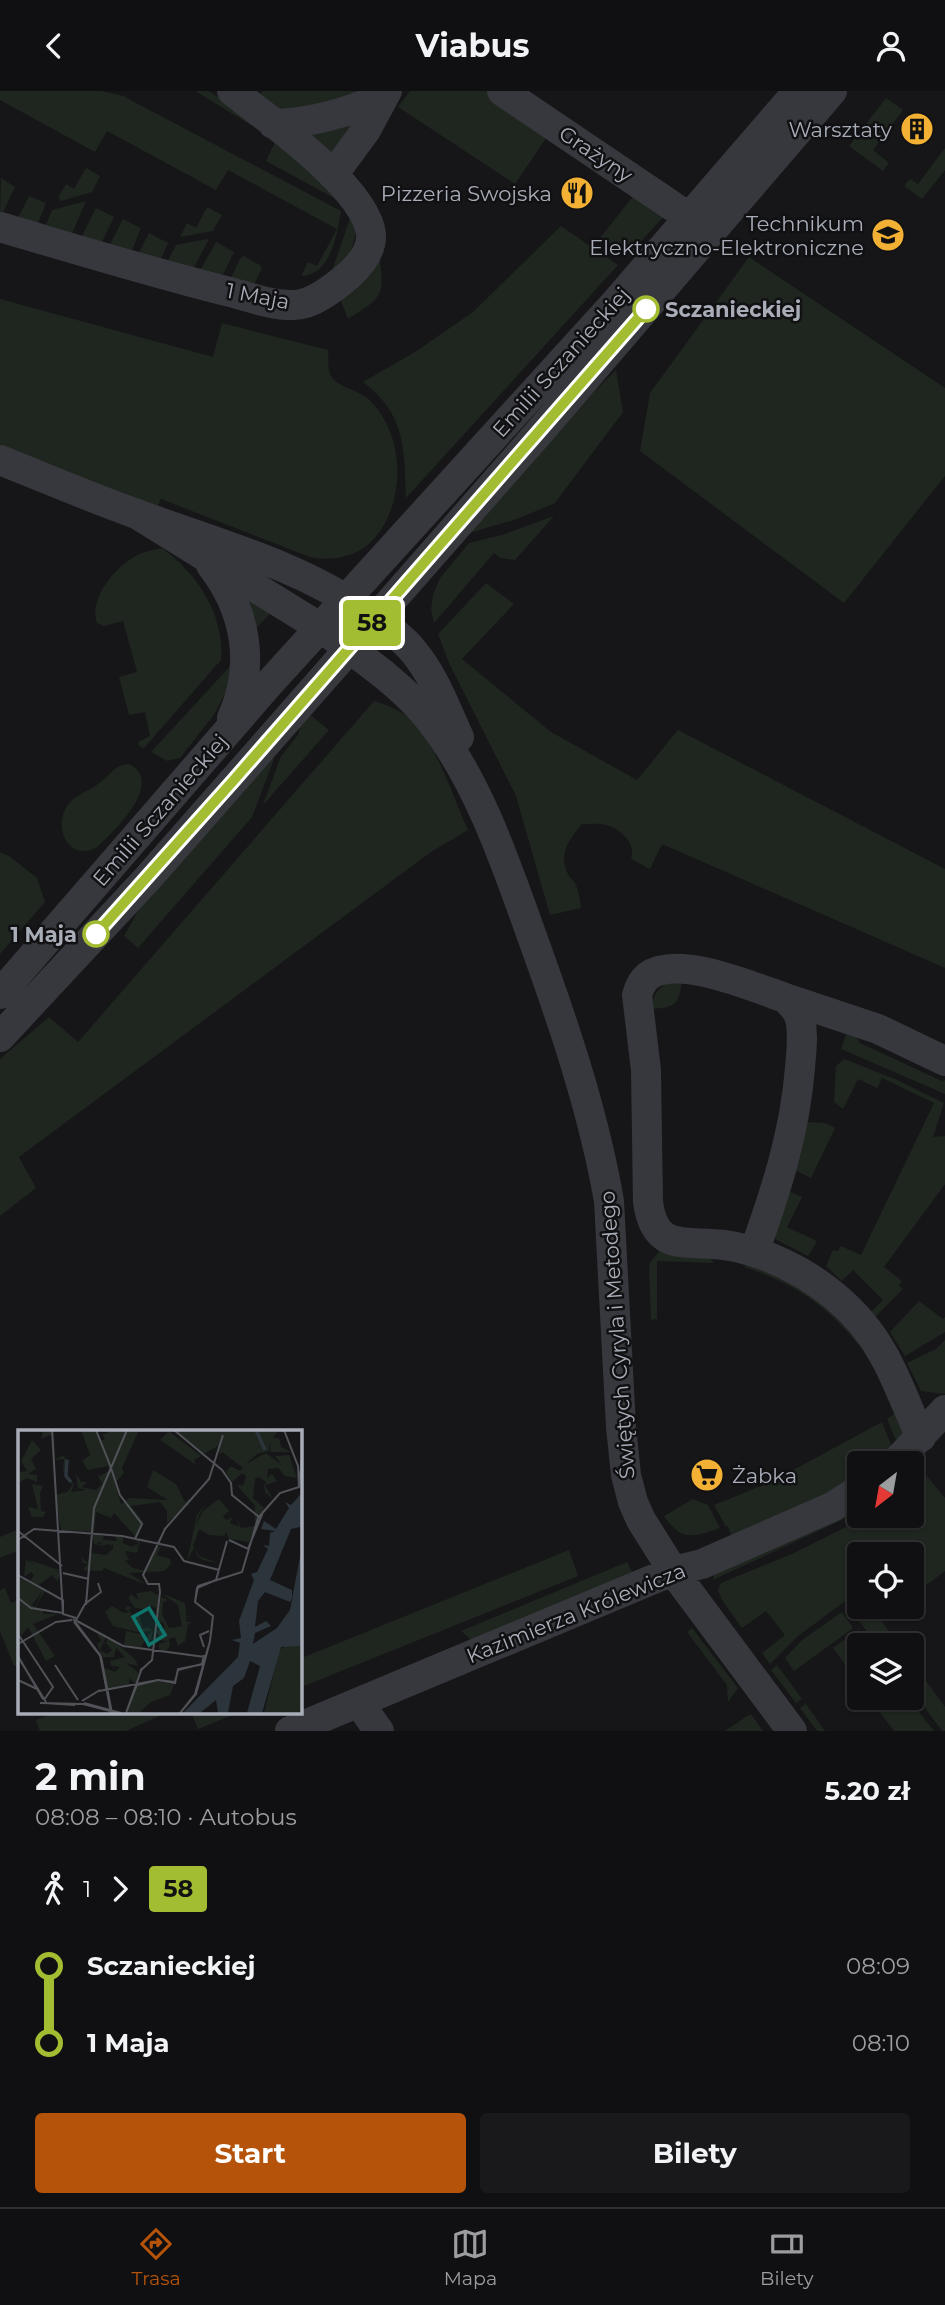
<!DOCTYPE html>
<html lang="pl">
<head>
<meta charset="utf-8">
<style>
  :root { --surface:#101012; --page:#19191b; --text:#f1f3f6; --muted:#9c9d9f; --line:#303032; --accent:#b45309 }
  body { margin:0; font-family:Montserrat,sans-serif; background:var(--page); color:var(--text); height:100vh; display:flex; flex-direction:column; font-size:26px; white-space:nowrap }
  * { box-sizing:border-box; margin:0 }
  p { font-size:23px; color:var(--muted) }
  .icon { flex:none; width:38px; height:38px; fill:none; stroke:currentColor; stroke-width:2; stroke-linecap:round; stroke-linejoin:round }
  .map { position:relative; height:1640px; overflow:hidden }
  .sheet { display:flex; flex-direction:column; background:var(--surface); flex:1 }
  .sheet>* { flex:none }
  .badge { padding:0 14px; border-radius:5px; font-size:24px; line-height:46px }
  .needle { width:46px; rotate:211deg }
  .tools { position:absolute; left:847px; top:1360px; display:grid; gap:14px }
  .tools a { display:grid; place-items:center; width:77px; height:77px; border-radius:7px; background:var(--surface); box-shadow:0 2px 5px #0004,0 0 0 2px var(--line); font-size:35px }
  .map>.badge { position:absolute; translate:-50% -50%; box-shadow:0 0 0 4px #fff }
  .legs { display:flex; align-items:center; gap:10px; height:77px; padding:0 35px; font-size:23px }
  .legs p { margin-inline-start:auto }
  .summary { display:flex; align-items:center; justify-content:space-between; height:119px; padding:0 35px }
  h1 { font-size:38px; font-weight:700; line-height:52px }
  .action { display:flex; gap:14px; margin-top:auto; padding:14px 35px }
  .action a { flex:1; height:80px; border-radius:7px; background:var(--accent); color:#fff; font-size:28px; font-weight:700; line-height:80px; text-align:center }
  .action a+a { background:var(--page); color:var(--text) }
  ul { padding:0 35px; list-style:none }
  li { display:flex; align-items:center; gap:24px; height:77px; font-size:26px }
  li i { display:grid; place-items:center; width:10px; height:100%; margin:0 9px; background:currentColor }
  li i::after { content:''; width:18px; height:18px; margin:-9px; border:5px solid; border-radius:50%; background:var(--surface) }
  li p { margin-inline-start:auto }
  li:first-child i { background:linear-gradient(#0000 50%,currentColor 0) }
  li:last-child i { background:linear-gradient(currentColor 50%,#0000 0) }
  header { display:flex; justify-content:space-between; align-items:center; height:91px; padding:0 35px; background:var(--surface); font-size:32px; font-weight:700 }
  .dock { display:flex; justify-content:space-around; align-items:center; height:98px; border-top:2px solid var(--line); background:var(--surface); font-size:19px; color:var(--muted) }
  .dock a { display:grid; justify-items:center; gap:4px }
  .dock .active { color:var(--accent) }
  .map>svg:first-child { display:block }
  .green { fill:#1e261f }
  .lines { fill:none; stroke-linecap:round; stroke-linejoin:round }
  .minor { stroke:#37383d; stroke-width:30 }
  .line-1-casing { stroke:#fff; stroke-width:16 }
  .line-1 { stroke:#a2bd31; stroke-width:10 }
  .stop-1-dot { fill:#fff; stroke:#a2bd31; stroke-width:3.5 }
  .labels { text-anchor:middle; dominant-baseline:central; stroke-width:5; stroke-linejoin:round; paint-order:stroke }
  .poi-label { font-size:21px; fill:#a8adb8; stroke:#111113; text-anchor:end }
  .street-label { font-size:21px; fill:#a8adb8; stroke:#111113 }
  .stop-label { font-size:21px; font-weight:bold; fill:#a8adb8; stroke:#111113; text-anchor:start }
  .inset-river { fill:none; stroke:#2c353c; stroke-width:3.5 }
  .inset-road { fill:none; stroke:#505258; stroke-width:2 }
  .view { fill:#0f766e; fill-opacity:0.15; stroke:#0f766e; stroke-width:3.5 }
  .inset-edge { fill:none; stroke:#a8adb8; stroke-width:3.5 }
</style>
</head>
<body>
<header><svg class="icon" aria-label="back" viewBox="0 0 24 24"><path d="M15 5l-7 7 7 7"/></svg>Viabus<svg class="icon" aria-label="person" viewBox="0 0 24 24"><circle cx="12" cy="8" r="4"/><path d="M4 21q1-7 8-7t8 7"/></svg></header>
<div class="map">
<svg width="945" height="1640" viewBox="0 0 945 1640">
  <rect width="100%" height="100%" fill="#161618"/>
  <path class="green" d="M0,0H102L123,5L341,120C337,144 331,184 301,185L308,171L317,175L337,138L228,79L216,99L107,40L95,61L0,9Z
    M195,0H209L277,47L343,112L266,70L276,49Z
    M262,0H360L296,25L256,12Z
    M410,0H488L549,43L515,93L398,16Z
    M886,7L903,19L873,59L889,72L883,80L849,55Z
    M355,27L332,68L303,41Z
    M945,57V79L922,108L904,95L910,88L918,93Z
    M86,77L100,85L92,101L61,110L58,106L66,93L74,98Z
    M1,87L15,96L1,126H0Z
    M635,103L666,123L626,167L599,148Z
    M29,105L46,112L36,137L16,131Z
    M86,110L70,147L44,139L52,119Z
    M207,116L222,124L213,140L180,146L187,132L196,137Z
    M96,117L114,126L100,155L80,149Z
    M351,124L357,137L351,161L343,175L332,180Z
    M123,128L141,137L130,164L108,157Z
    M561,135L618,174L406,407C404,358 406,323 363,291L415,261L473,221Z
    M149,142L168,152L159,172L137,165Z
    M207,148H209L192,180L166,173L176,154Z
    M216,151L234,161L221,188L198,183Z
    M379,156C382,203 390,202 348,228L339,205Z
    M243,165L260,174L262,177L253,196L229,191L240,168Z
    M749,166L945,297V385L844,512L640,360L650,302Z
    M0,208L213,266L222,232L328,259C329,267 327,278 331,285C339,297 356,298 367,307C407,342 407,416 370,452C354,467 330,470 310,466L161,408L157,417L0,355Z
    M616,279L623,321L555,412L517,428L466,443L575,320Z
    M554,425L515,469L500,467L494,462L434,532L431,519L433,504L440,487L469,452L502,444Z
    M162,457C198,483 225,525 221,569L144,657L139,655L138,651L150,645L145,621L129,624L119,586L137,581L123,530L104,535L97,532C88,508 116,475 136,465C144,460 153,459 162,457Z
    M486,492L514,513L462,568L551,641L637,689L678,639L945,778V877L662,753L650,778L631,768C637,753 620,737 606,734C598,732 590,733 582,733C569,748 557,765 569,785C574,792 573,787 576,794C579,801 580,810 581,817L550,824L516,705L449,572L438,543Z
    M241,502L272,521L252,541Z
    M234,571L231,592L213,625L180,667L167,670L151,661Z
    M374,610C386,614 399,618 409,627C437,652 452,704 468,739L431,761L19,1066L36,1097L0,1125V968L49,926L78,951Z
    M308,622L329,639L263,714L281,665L298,644L300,635Z
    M269,665L274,668L252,726L138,857L124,845L147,804Z
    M129,673C166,691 112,743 96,757C68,770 53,737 67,715C74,704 88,701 98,693C110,685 113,674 129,673Z
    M0,761L9,765L37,787L45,811L0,863Z
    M671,890L682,891C678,914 676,916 652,918C652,904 658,897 671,890Z
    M848,939L854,941L860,952L942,990L945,989V1003L841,958Z
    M844,968L895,988L944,1012L933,1046L945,1045V1093L884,1176L902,1190L899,1195L903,1198L876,1225L869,1223L883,1209L853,1179L842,1190L826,1175L833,1159L838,1160L841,1155L861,1164L934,1012L882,987L877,997L858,988L843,1018L834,1011L836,975Z
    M807,1031L825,1032L835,1037L811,1087L795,1079Z
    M788,1100L802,1106L787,1136L817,1150L808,1165L775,1148L774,1143Z
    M662,1157L710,1167L714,1172L657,1170V1228L651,1229L649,1173Z
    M748,1172L806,1195L867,1255L862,1258C828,1215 796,1193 744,1176Z
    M919,1210L943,1228L945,1226V1241L905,1265L890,1241Z
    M945,1249V1303L921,1300L907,1272L936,1258Z
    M870,1260L904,1339L903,1347L897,1352L887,1328L894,1323L875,1278L865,1263Z
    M882,1331L892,1356L875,1372H859V1384L807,1416L732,1447L728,1435L726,1436L714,1414L773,1390Z
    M926,1384L945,1407V1480L912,1505V1463H859V1500L798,1545L770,1573L762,1562L785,1544L766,1520L742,1537L722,1509L718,1499L721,1492L794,1462L868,1425L912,1424V1394Z
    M693,1408L708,1414L720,1437C693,1446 682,1451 664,1425Z
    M859,1412V1421L713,1489L714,1484Z
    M19,1438V1459L0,1467V1446Z
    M569,1459L578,1485L299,1597V1568Z
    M627,1471L634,1484L476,1553L461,1540Z
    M5,1497L11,1512L19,1509V1573L14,1575L0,1540V1499Z
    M859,1508V1516H897L880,1528L899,1554H877L848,1515Z
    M842,1521L852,1535V1538L794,1580L785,1567L802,1549Z
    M692,1537L738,1597L728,1611L727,1594L687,1541Z
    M855,1541H858L868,1554H859V1593L833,1557Z
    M912,1571L945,1616V1640H942L912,1599Z
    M777,1574L802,1608L796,1612L771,1579Z
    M869,1607H908L934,1640H894Z
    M806,1613L825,1640H817L800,1617Z
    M56,1621H168L126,1640H40L36,1629Z
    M191,1621H240L198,1638Z
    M751,1623L763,1640H725L747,1625Z"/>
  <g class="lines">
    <path class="minor" d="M502,0L690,127
      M273,33C313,32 348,22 384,5
      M333,84L366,39L387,0
      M0,136C75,158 150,181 226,200C247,205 272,215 294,214C313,214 335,196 349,184C360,174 372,159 371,143C366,97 268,28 232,0
      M0,369C45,387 89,406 134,422C215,452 298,473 369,523C385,534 402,546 414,561C434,585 446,618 459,646
      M135,422L321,537C359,565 401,592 430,629C477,688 505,770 530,840C562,928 593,1018 609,1110L621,1336L626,1384L633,1411L641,1429L673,1480L792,1640
      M211,474C246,519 256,574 232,627
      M0,903L266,596L616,211L798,0
      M785,907L878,938L945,970
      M0,946L148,787L542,338L832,0
      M754,1161C776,1100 795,1041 800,977C801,962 804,944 800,928C798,919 792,913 785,907C753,896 678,863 648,885C642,890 639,897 637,904L646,979L648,1111C655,1162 685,1149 724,1154C740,1156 756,1161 771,1167C817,1186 859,1219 883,1263C898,1289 908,1319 921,1346
      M895,1372L945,1319
      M359,1612L379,1640
      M290,1640L673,1480L702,1473L832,1416L859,1399"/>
  </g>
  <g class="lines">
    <defs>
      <path id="line-1" d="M96,843L233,690L646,218"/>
    </defs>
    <use href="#line-1" class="line-1-casing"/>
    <use href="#line-1" class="line-1"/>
  </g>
  <defs>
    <symbol id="building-disc" viewBox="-11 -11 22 22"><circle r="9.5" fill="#f2b134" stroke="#111113"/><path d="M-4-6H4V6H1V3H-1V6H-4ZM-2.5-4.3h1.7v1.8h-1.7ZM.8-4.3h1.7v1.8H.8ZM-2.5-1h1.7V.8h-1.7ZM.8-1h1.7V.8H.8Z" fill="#111"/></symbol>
    <symbol id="restaurant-disc" viewBox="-11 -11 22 22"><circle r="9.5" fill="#f2b134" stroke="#111113"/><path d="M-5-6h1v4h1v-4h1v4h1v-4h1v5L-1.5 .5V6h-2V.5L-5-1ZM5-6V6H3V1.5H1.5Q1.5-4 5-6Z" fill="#111"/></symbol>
    <symbol id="school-disc" viewBox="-11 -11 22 22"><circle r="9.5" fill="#f2b134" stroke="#111113"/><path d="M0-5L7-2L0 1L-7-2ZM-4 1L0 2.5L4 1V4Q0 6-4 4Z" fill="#111"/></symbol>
    <symbol id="supermarket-disc" viewBox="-11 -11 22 22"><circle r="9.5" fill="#f2b134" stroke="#111113"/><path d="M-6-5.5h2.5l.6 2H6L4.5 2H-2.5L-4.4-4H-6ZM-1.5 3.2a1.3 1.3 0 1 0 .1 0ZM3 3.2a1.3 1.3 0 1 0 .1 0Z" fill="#111"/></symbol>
  </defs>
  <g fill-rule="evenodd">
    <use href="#building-disc" x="898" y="19" width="38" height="38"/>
    <use href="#restaurant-disc" x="558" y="83" width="38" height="38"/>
    <use href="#school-disc" x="869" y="125" width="38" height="38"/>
    <use href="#supermarket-disc" x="688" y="1365" width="38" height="38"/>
  </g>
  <g class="stop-1-dot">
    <circle cx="646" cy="218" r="12"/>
    <circle cx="96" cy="843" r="12"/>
  </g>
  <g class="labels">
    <g class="poi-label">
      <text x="892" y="38">Warsztaty</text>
      <text x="552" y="102">Pizzeria Swojska</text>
      <text x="864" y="132">Technikum<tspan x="864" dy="24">Elektryczno-Elektroniczne</tspan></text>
      <text x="732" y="1384" text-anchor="start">Żabka</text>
    </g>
    <g class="street-label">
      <text transform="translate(596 63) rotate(34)">Grażyny</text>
      <text transform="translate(258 205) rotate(11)">1 Maja</text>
      <text transform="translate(561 271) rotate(-48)">Emilii Sczanieckiej</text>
      <text transform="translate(160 719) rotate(-49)">Emilii Sczanieckiej</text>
      <text transform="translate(617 1244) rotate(-94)">Świętych Cyryla i Metodego</text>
      <text transform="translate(576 1522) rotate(-22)">Kazimierza Królewicza</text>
    </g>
    <g class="stop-label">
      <text x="665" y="218">Sczanieckiej</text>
      <text x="77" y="843" text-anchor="end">1 Maja</text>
    </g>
  </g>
  <g transform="translate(18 1339)">
    <rect width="284" height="284" fill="#161618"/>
    <path d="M36,0L37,29L48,25L46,28L50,29L52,30L55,32L50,29L48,46L55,53L56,55L53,62L68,60L60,58L58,44L63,52H69L64,57L78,60L84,54L79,43L82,46L91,41L90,36L70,40L64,31L72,25L63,0H77L83,11L87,9L84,5L96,0H107L105,11L108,0H121L104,38L106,43L97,53L103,74L111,68L150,70L129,57L135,40L158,54L167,72L172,69L170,75L149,93V81L142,72L113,76L126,93L118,107L96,83L93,88L78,82L76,102L43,100L37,65L49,62L55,55L48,49L47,46L48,43L45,42L46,29L35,30V4L23,9L25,2ZM157,0L260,1L255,8H261L263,17L273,22H252L253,9L251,21L239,24L228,34L248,23L264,35L257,26L271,25L279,48L267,46L260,38L250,39L249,49L254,44L259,51L247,55L255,69L247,62L246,55L248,52L241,47L237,49L235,68L246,78L237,95V76L218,54L225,56L228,46L224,43L214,52L208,42L213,36L222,41L225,38L204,22L202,25L200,16L184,25ZM151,1L183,26L176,30L178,35L142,10ZM14,10L23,20L13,29L18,39L10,44L19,45V52L9,48L0,53V42L9,41L3,31ZM14,54L25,56L22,63L23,81L28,82L25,87H14L10,77L20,79ZM201,69L211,81L205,86L208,90L215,87L212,93L221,97L219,89L223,98L237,96L231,112L211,109L208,102L206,106L191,105L181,99L175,116L181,126L200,133L185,130L180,127L176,118L169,131L179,85L189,72L181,85L178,96L185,81ZM74,104L86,106L84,113L78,112L83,115L85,110L99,111L97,105L105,107V113L114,117L119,114V119L120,113L117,110L122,111L119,123L107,121L111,130L107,131L115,138L128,141L139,117L143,116L139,125L152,129L153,134L146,141L111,143L129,155L86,138L84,141L65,140L70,134L65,133L63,127L70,133L72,123L88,125L95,119V114L92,116L91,114L84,116L76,114ZM9,129L44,141H37L42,142L40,152L34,145L21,155L12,151L16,145L13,142L6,147L8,130L17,134ZM0,146L27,161L17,177L24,162L12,177L0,167ZM133,161L141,166L135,199L138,178L132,176V182L128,180L122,187L128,179L117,178L111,169L112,164L121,170L118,163ZM143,163L167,173L168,186H174L168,187V191L175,193L170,194L167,211L160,216L157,207L151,209L152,216L148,221L141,219V214L150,211L138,210L142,206L137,201L147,198L145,192L139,193L143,167L150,170L145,172L144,184L151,198L164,196L160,175ZM0,169L25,180V184H40L15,194L37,226L28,231L10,197L4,205L0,203ZM94,176L106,183L112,182L107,179L109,176L115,178L111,179L114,185L121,182L124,198L119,200L130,197L135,201L133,210H127L123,217L106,215L108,201L123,204L127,209L134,201L119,202L95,196L87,182ZM78,201L89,205L82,220L89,224L94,220L88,213L91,207L117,229L120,236L108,233L121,243L117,255L112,248L111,254L90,260L86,238L97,242L102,237L93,236L92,231L107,227L98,218L96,227H84L79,214L83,211ZM269,214L284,216L283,283H246L261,221ZM139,251L156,255L152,265L133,272L121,283H109L120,255Z" fill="#1e261f"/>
    <path d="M283,64V103L282,97L273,99L252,150L274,160V168L272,172L247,162L240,171L237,197L248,191L253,196L237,203L235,214L259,198L272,180L283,121V216L263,217L244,283H229L242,236L232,231L226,248L215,256L210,283H200L198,270L182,283H165L220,227L222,213L214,210L223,208L221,191L236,150L233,144L239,142L250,119L245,115L251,116L252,103L257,101L243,99L246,91L258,99L271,78L267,72L273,75Z" fill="#2c353c"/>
    <path class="inset-river" d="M238,0L247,20M49,30L48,46L53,52M176,274L185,273L222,235L241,152L257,116L284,77"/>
    <path class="inset-road" d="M34,0L45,183M78,0L92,35M156,0L204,40L213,53L214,65L241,87M92,35L102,65L124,94L117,109M146,100L191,49L205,5M0,101L44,136M0,110L16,99L104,106L156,117L166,131L201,140M211,110L230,119L245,82L262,63L281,57L280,36L266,0M45,143L71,149M0,145L46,171M0,145L45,170V184L58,188M0,168L13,178L45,183M68,170V175L76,78L109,0M55,189L82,225L93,283M59,191L105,216L187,227M56,192L83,227L94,283M57,192L67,174L83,162L80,153M0,204L35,257L26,270M0,214L38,192L54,190M186,217L182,205L191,201M0,226L25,269M0,227L28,272M37,235L60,270M122,241L134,230L142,162L141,154H130L125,145L147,99M0,250L19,259M81,261L140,250L157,253L160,239L186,234M64,271L82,260M22,273L65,274L100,283M26,273L57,275M66,273L103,283M108,283L124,238M108,283L119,255L140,250L157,252L160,240L184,234L186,225M162,283L178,264L192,211L195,186L177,172L179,158L198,150L209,111M162,283L177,264L192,211L195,186L177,172L180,156L224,142L240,88L262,63L281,57L284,27"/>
    <path class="view" d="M131,178L147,205L131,215L115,187Z"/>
    <rect width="284" height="284" class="inset-edge"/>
  </g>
</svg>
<div class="tools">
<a><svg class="needle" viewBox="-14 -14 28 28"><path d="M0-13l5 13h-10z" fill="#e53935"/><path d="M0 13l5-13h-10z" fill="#9c9d9f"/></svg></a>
<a><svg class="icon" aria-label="locate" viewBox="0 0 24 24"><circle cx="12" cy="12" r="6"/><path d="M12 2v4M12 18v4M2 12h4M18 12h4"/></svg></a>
<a><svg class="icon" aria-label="layers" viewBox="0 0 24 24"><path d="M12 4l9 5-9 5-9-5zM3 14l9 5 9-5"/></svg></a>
</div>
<b class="badge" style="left:372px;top:532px;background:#a2bd31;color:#111">58</b>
</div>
<section class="sheet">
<div class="summary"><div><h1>2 min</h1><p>08:08 – 08:10 · Autobus</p></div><b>5.20 zł</b></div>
<div class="legs"><svg class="icon" aria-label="walk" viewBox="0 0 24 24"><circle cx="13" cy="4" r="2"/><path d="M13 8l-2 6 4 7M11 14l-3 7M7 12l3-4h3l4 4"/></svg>1<svg class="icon" aria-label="forward" viewBox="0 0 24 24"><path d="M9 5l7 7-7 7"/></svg><b class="badge" style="background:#a2bd31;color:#111">58</b></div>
<ul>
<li><i style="color:#a2bd31"></i><b>Sczanieckiej</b><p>08:09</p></li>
<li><i style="color:#a2bd31"></i><b>1 Maja</b><p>08:10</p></li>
</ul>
<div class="action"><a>Start</a><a>Bilety</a></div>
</section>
<nav class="dock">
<a class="active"><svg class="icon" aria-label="directions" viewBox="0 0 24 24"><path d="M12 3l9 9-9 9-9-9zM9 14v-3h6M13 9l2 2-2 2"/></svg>Trasa</a>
<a><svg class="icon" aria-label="map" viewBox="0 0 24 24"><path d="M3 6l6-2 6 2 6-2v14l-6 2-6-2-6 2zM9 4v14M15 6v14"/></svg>Mapa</a>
<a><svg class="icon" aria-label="tickets" viewBox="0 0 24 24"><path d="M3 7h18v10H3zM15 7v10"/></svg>Bilety</a>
</nav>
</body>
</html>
